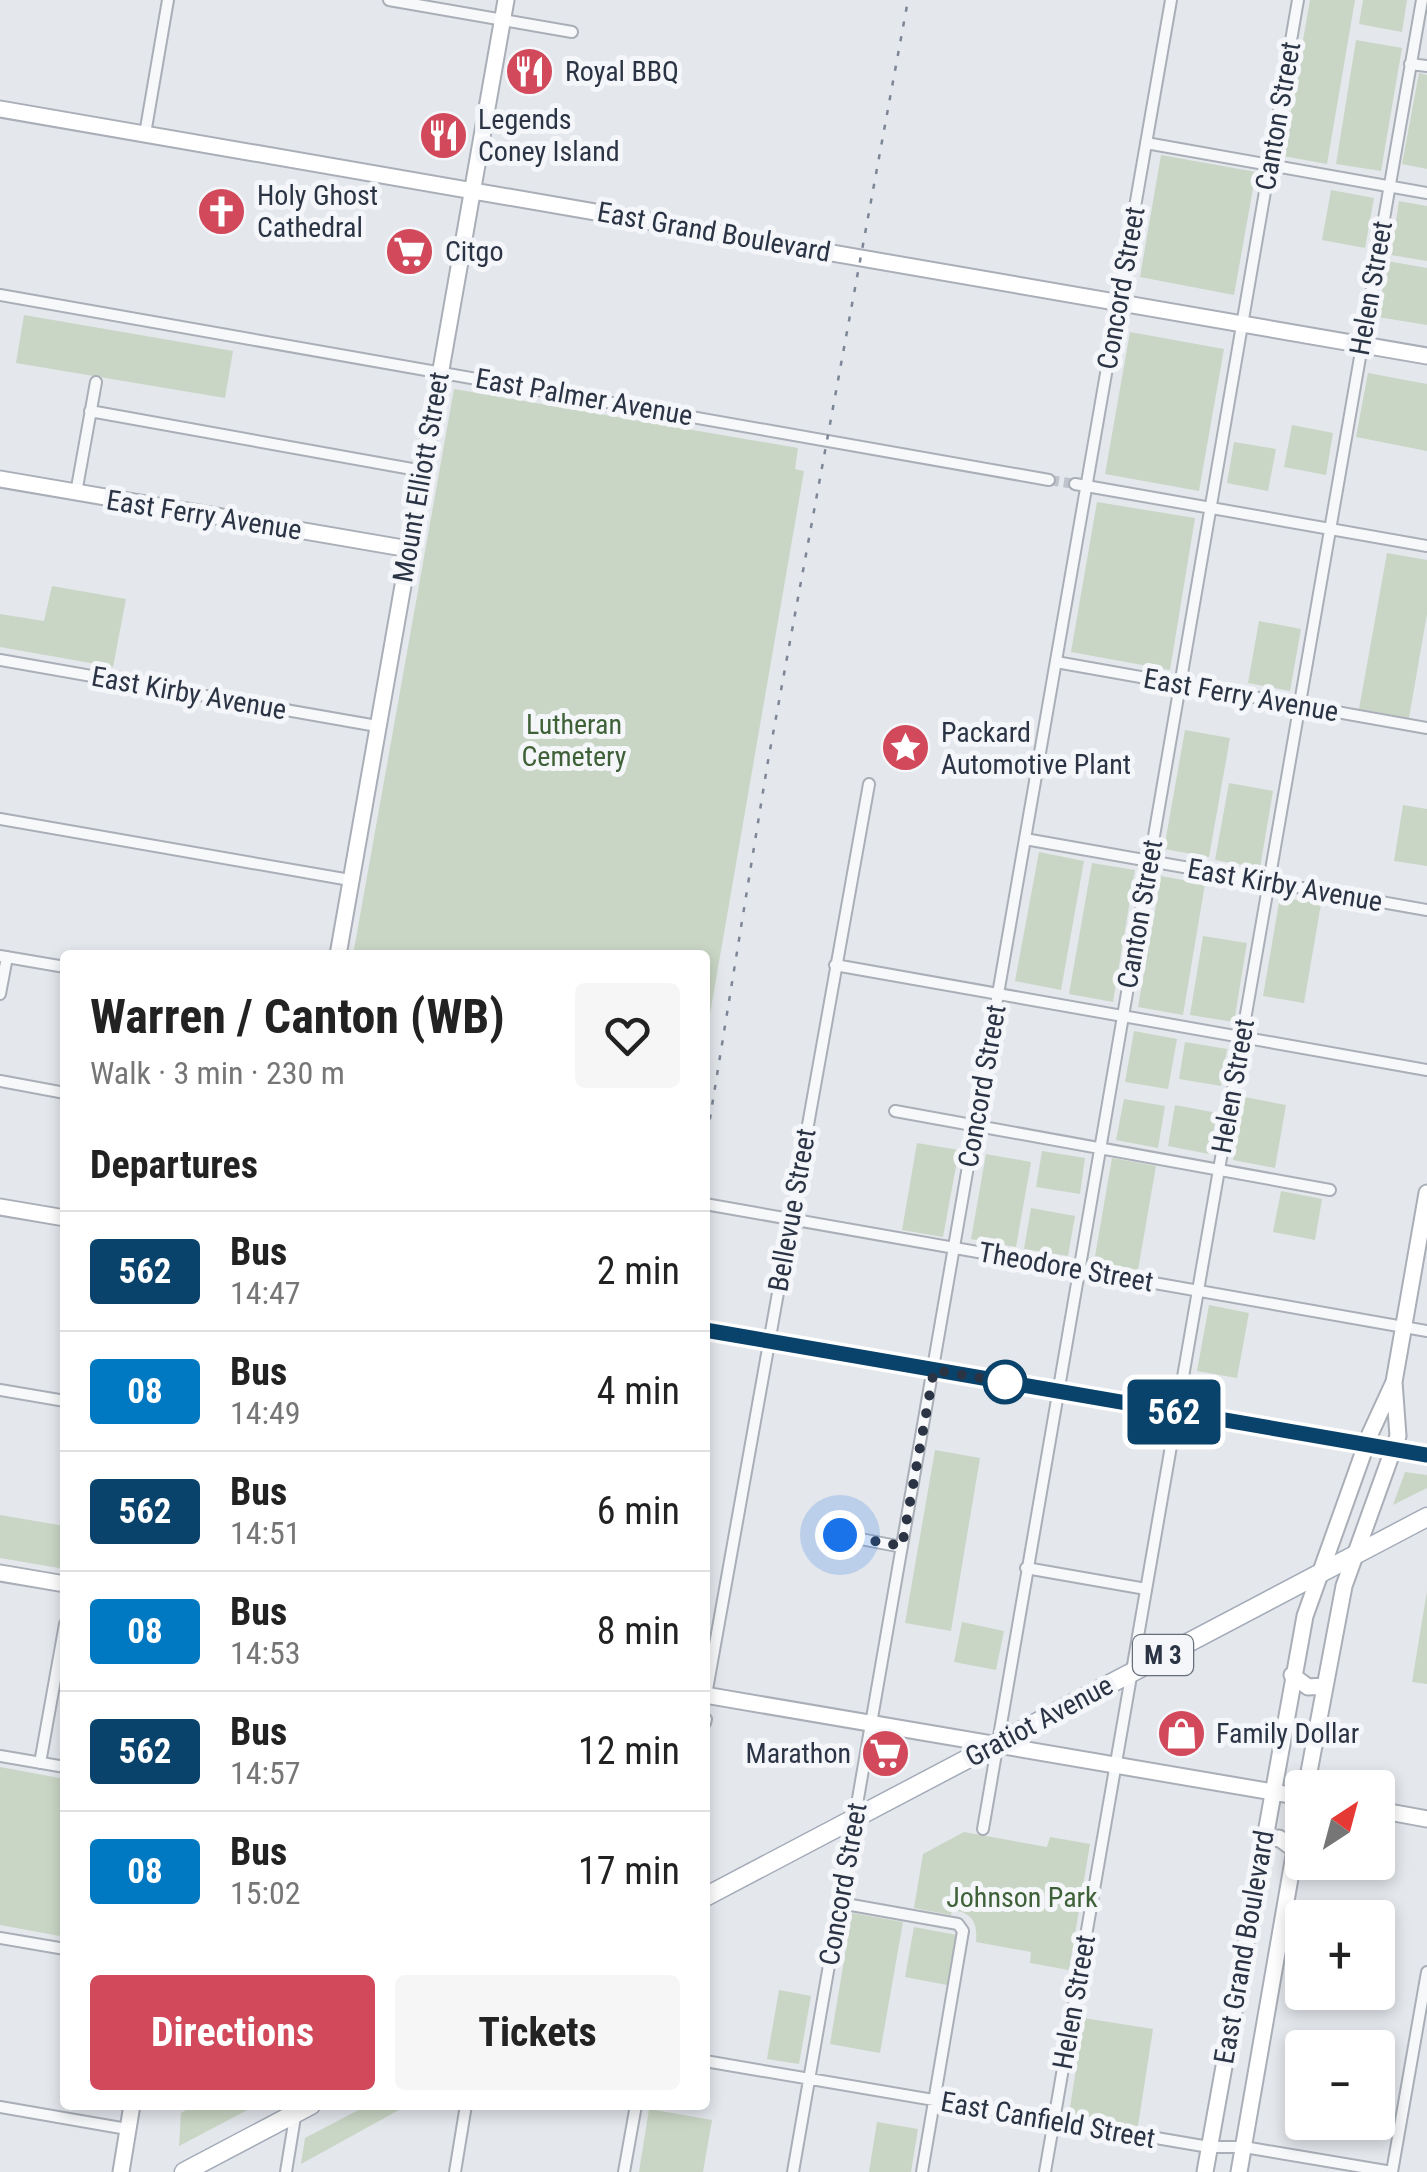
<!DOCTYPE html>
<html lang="en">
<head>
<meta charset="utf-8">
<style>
  :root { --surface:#fff; --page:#f6f6f6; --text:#222; --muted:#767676; --line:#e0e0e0; --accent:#d1495b }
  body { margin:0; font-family:"Roboto Condensed",sans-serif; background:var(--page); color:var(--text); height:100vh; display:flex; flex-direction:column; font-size:38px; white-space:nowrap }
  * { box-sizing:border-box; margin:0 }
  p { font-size:32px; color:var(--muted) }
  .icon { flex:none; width:55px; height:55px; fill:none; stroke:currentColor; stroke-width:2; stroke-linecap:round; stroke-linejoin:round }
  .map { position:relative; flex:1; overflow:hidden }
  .panel { position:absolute; left:60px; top:950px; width:650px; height:1160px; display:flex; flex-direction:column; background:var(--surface); border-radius:10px; box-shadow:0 5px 15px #0003 }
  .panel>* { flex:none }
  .badge { padding:0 20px; border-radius:8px; font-size:35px; line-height:65px }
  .needle { width:65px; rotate:36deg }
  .tools { position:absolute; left:1285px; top:1770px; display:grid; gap:20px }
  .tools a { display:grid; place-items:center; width:110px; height:110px; border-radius:10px; background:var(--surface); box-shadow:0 5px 15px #0003; font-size:50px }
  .you { position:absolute; width:50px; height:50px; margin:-25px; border:8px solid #fff; border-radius:50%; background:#1a73e8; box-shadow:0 0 0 15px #1a73e833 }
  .map>.badge { position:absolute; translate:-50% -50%; box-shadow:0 0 0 5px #fff }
  h2 { padding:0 30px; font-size:38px; line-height:90px }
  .round { display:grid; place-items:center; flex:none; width:105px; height:105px; border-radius:10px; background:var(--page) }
  .summary { display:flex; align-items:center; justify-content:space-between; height:170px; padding:0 30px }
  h1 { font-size:48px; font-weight:700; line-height:75px }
  .cta { display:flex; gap:20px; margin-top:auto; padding:20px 30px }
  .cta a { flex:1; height:115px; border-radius:10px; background:var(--accent); color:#fff; font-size:40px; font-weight:700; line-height:115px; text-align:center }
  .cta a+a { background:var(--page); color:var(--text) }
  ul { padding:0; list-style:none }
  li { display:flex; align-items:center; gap:30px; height:120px; padding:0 30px; border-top:2px solid var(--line) }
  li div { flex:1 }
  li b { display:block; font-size:38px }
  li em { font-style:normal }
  li .badge { min-width:110px; font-weight:700; text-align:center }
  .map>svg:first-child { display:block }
  .green { fill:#c9d6c5 }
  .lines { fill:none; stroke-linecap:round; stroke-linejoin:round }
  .street-tunnel { stroke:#bfc3cb; stroke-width:10; stroke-dasharray:10 5; stroke-linecap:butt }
  .street-casing { stroke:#a9aeb7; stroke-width:14 }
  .secondary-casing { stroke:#a9aeb7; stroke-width:19 }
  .primary-casing { stroke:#a3abb8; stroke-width:21 }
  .street { stroke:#f7f8fa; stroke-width:10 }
  .secondary { stroke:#fff; stroke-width:15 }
  .primary { stroke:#fff; stroke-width:18 }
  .rail { stroke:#7d8696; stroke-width:2.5; stroke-dasharray:5 10; stroke-linecap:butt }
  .line-casing { stroke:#fff; stroke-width:22 }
  .line { stroke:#09426a; stroke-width:15 }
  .walk { stroke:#2b3445; stroke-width:10; stroke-dasharray:0 18 }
  .stop-dot { fill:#fff; stroke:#09426a; stroke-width:5 }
  .labels { text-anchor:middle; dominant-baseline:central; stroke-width:10; stroke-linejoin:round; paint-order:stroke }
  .shield { fill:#f4f6f9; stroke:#676e7b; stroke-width:2.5 }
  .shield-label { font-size:25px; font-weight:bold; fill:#2b3445 }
  .poi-label { font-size:28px; fill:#2b3445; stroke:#f4f6f9; text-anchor:start }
  .street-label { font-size:28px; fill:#2b3445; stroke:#f4f6f9 }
  .park-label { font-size:28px; fill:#3f6138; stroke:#f4f6f9 }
</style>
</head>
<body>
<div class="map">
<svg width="1427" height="2172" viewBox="0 0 1427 2172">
  <rect width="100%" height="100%" fill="#e4e7ec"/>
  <path class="green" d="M1310,0H1355L1327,164L1283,156Z
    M1363,0H1407L1402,32L1359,24Z
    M1356,40L1402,48L1381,171L1336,164Z
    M1419,73L1427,75V169L1402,164Z
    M1161,155L1256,172L1234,295L1140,277Z
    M1331,190L1374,198L1365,248L1322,240Z
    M1399,201L1427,206V261L1391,255Z
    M1387,261L1427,268V325L1378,317Z
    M24,315L233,351L225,398L16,363Z
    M1130,332L1224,349L1199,491L1105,474Z
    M1368,373L1427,384V451L1356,437Z
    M454,389L798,448L795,469L804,471L705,1043V955H353Z
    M1292,425L1333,433L1326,475L1284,467Z
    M1234,442L1276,449L1268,491L1227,483Z
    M1097,502L1195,518L1170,670L1071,652Z
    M1387,553L1427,560V614L1409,718L1359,709Z
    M52,586L126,599L113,667L0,647V614L44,621Z
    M1259,621L1301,629L1290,691L1248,683Z
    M1185,730L1230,738L1209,857L1164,849Z
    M1229,783L1273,791L1260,868L1215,860Z
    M1403,805L1427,809V866L1394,861Z
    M1039,852L1084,861L1061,990L1015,981Z
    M1092,863L1135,870L1113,1002L1069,994Z
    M1161,876L1205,884L1183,1015L1138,1007Z
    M1280,897L1321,904L1304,1003L1263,996Z
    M1203,936L1247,943L1234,1022L1190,1015Z
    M1134,1031L1177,1039L1168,1089L1125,1082Z
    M1185,1042L1227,1049L1221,1086L1179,1079Z
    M1245,1097L1286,1105L1275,1168L1233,1160Z
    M1124,1099L1165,1106L1158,1148L1116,1140Z
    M1175,1105L1217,1113L1209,1154L1168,1146Z
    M917,1143L959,1150L943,1237L902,1230Z
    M1042,1151L1085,1158L1080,1194L1036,1187Z
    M986,1154L1031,1162L1016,1247L971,1239Z
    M1112,1158L1156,1166L1138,1270L1094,1262Z
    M1281,1191L1322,1199L1315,1240L1273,1232Z
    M1031,1208L1075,1216L1068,1256L1024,1249Z
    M1209,1305L1249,1313L1237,1378L1197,1371Z
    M935,1450L980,1458L951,1631L905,1623Z
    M1405,1472L1427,1475V1488L1393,1505Z
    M0,1515L65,1526V1569L0,1558Z
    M1427,1591V1684L1412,1682Z
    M962,1622L1004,1631L996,1670L954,1662Z
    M0,1767L65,1779V1937L0,1925Z
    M964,1832L1047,1847L1050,1837L1090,1844L1069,1970L1030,1963L1031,1952L976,1942C978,1923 972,1912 952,1910L951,1915L914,1908L923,1854Z
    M852,1913L903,1922L880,2053L830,2044Z
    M914,1927L957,1935L947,1985L905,1977Z
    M779,1990L811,1996L799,2064L767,2059Z
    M1084,2018L1153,2029L1138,2126L1069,2114Z
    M194,2105H257L179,2146L181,2113Z
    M368,2105H408L301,2164L305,2138Z
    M649,2109L712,2120L703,2172H639Z
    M877,2122L918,2129L911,2172H869Z"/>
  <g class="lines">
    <path class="street-tunnel" d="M1049,480L1075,484"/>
    <defs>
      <path id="street" d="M389,0L572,32
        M1410,64L1427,66
        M145,134L168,0
        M1146,143L1427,193
        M0,295L1049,480
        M90,411L423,471
        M1075,484L1427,546
        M76,493L96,382
        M0,660L377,726
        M1056,662L1427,728
        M0,819L350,880
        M1025,839L1427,910
        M0,956L65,967
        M835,965L1427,1070
        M0,994L7,957
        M0,1081L65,1093
        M895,1111L1330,1190
        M705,1204L1427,1331
        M0,1390L65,1401
        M840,1535L902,1547
        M1026,1568L1146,1589
        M706,1695L869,784
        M705,1723L706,1719
        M0,1756L65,1767
        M40,1763L65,1624
        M983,1829L1298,0
        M840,1903L958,1924L963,1931L922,2172
        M0,1938L65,1949
        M705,2061L1209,2147H1244L1392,2172
        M0,2107L127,2129
        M286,2172L296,2111
        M455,2172L466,2105
        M624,2172L636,2105
        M793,2172L1171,0
        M1045,2172L1422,0
        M1392,2172L1427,1972"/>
      <path id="secondary" d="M0,109L1427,356
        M0,479L409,549
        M338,955L506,0
        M0,1207L65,1218
        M705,1330L1427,1455
        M0,1573L65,1584
        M1292,1675L1308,1687L1324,1686
        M705,1695L1302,1797
        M1306,1788L1344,1586L1398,1436L1394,1382L1427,1193
        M1378,1810L1427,1819
        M1263,1841L1279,1838L1295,1850
        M121,2172L132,2105
        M1205,2172L1305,1616L1370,1434L1394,1382
        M1239,2172L1302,1809"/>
      <path id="primary" d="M705,1897L1427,1517
        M184,2172L311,2105"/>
    </defs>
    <use href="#street" class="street-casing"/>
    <use href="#secondary" class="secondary-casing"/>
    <use href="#primary" class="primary-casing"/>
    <use href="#street" class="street"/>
    <use href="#secondary" class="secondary"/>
    <use href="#primary" class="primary"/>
    <path class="rail" d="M705,1149L768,761L908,0"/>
  </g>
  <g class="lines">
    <defs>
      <path id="line" d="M705,1330L1427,1455"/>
    </defs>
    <use href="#line" class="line-casing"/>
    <use href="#line" class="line"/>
    <path class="walk" d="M840,1535L902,1546L934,1370L1005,1382"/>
  </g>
  <defs>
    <symbol id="restaurant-disc" viewBox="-11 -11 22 22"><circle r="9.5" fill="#d1495b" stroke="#f4f6f9"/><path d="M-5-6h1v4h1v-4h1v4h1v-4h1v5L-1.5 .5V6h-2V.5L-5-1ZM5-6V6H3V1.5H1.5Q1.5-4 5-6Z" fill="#fff"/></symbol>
    <symbol id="church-disc" viewBox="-11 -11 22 22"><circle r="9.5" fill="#d1495b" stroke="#f4f6f9"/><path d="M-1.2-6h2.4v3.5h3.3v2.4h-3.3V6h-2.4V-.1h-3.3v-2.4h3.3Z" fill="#fff"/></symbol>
    <symbol id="supermarket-disc" viewBox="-11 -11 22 22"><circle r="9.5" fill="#d1495b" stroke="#f4f6f9"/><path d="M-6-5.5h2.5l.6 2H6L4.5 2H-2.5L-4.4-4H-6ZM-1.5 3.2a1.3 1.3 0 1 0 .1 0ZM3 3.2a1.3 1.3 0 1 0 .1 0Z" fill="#fff"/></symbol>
    <symbol id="sight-disc" viewBox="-11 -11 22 22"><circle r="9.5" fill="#d1495b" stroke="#f4f6f9"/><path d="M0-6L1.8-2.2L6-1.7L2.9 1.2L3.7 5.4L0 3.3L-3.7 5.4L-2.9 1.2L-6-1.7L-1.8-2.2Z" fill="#fff"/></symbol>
    <symbol id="shop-disc" viewBox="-11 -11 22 22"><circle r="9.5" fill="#d1495b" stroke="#f4f6f9"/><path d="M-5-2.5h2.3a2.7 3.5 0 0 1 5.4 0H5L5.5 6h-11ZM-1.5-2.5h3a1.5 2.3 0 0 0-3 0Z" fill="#fff"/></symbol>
  </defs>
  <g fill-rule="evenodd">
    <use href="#restaurant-disc" x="502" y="44" width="55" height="55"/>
    <use href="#restaurant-disc" x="416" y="108" width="55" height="55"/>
    <use href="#church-disc" x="194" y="184" width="55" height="55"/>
    <use href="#supermarket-disc" x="382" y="224" width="55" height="55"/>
    <use href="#sight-disc" x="878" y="720" width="55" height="55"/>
    <use href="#shop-disc" x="1154" y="1706" width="55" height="55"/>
    <use href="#supermarket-disc" x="858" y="1726" width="55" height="55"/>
  </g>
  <circle class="stop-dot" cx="1005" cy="1382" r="20"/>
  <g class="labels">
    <rect class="shield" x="1133" y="1635" width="60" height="40" rx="8"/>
    <g class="shield-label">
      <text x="1163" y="1655">M 3</text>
    </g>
    <g class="poi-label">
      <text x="565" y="71">Royal BBQ</text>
      <text x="478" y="119">Legends<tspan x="478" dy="32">Coney Island</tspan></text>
      <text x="257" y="195">Holy Ghost<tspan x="257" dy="32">Cathedral</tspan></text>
      <text x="445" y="251">Citgo</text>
      <text x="941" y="732">Packard<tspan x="941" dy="32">Automotive Plant</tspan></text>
      <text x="1216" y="1733">Family Dollar</text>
      <text x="851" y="1753" text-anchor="end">Marathon</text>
    </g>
    <g class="street-label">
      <text transform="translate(1278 116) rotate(-80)">Canton Street</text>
      <text transform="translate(714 232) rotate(10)">East Grand Boulevard</text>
      <text transform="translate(1121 288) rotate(-80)">Concord Street</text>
      <text transform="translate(1371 288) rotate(-80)">Helen Street</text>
      <text transform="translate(584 397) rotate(10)">East Palmer Avenue</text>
      <text transform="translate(421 477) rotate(-80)">Mount Elliott Street</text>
      <text transform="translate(204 515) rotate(9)">East Ferry Avenue</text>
      <text transform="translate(189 693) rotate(10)">East Kirby Avenue</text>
      <text transform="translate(1241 695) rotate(10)">East Ferry Avenue</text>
      <text transform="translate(1285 885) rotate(10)">East Kirby Avenue</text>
      <text transform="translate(1140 914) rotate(-80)">Canton Street</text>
      <text transform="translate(982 1086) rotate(-80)">Concord Street</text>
      <text transform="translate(1233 1086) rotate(-80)">Helen Street</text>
      <text transform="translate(792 1210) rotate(-80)">Bellevue Street</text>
      <text transform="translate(1066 1267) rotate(10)">Theodore Street</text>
      <text transform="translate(1039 1721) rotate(-28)">Gratiot Avenue</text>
      <text transform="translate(843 1884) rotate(-80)">Concord Street</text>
      <text transform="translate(1244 1947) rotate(-80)">East Grand Boulevard</text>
      <text transform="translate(1074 2002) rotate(-80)">Helen Street</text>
      <text transform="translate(1048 2120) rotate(10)">East Canfield Street</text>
    </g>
    <g class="park-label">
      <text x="574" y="724">Lutheran<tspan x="574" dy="32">Cemetery</tspan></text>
      <text x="1022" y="1897">Johnson Park</text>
    </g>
  </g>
</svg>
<div class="tools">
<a><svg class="needle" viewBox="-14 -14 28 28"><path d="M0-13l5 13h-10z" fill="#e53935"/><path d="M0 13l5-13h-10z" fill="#767676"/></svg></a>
<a>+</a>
<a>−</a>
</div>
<div class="you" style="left:840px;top:1535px"></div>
<b class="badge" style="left:1174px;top:1412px;background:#09426a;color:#fff">562</b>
<section class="panel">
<div class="summary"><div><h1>Warren / Canton (WB)</h1><p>Walk · 3 min · 230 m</p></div><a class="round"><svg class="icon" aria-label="heart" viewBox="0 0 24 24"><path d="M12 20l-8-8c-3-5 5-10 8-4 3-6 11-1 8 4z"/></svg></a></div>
<h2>Departures</h2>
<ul>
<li><span class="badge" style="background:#09426a;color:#fff">562</span><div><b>Bus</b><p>14:47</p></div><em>2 min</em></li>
<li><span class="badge" style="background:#0079c2;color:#fff">08</span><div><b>Bus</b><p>14:49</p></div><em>4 min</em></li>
<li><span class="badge" style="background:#09426a;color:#fff">562</span><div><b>Bus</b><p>14:51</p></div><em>6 min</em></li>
<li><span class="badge" style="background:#0079c2;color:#fff">08</span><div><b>Bus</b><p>14:53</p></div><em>8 min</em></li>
<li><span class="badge" style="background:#09426a;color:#fff">562</span><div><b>Bus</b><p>14:57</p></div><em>12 min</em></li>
<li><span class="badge" style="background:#0079c2;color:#fff">08</span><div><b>Bus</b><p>15:02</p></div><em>17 min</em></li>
</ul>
<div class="cta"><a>Directions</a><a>Tickets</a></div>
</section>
</div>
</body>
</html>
